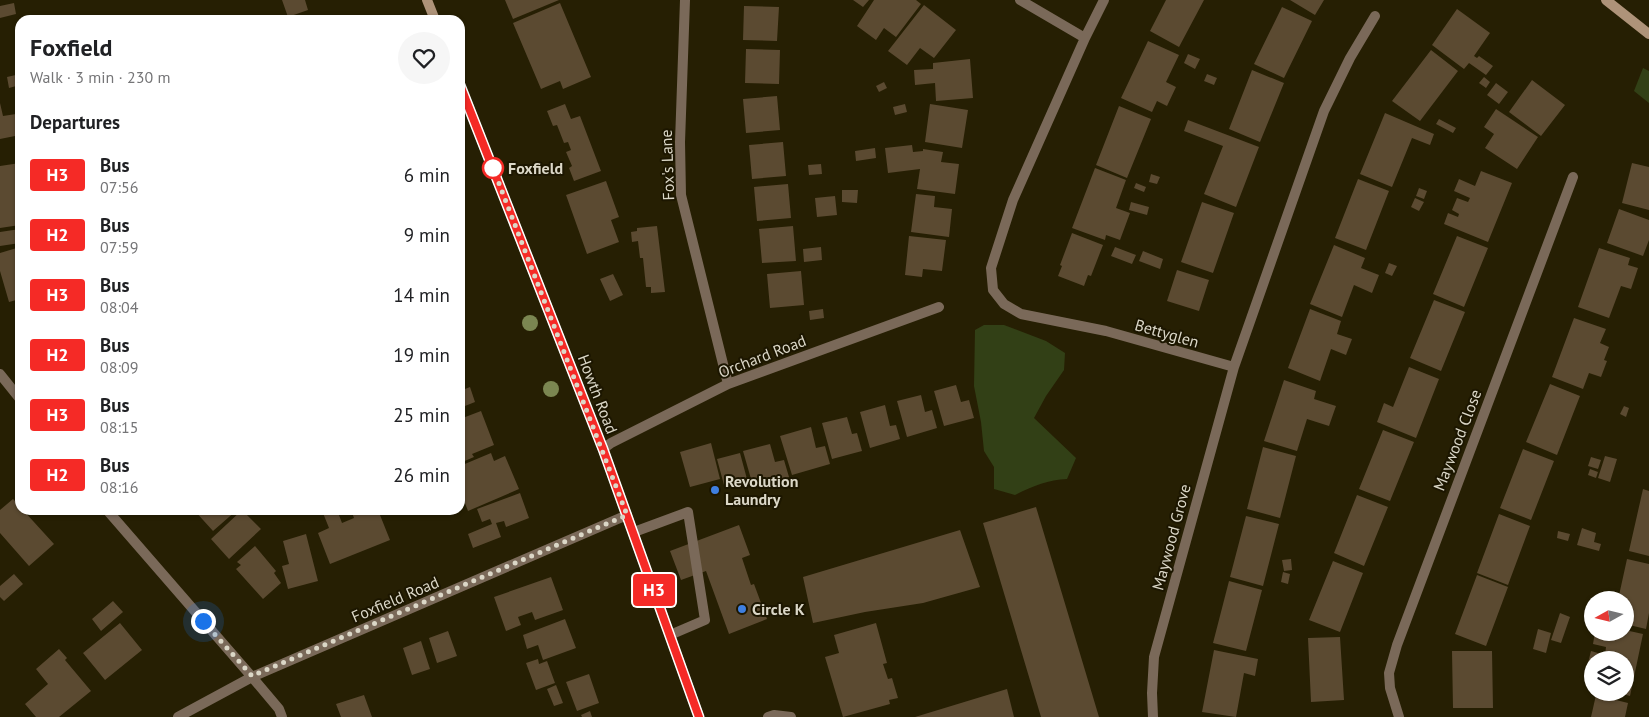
<!DOCTYPE html>
<html lang="en">
<head>
<meta charset="utf-8">
<style>
  :root { --surface:#fff; --page:#f6f6f6; --text:#202124; --muted:#757577 }
  body { margin:0; font-family:"PT Sans",sans-serif; background:var(--page); color:var(--text); height:100vh; display:flex; flex-direction:column; font-size:19px; white-space:nowrap }
  * { box-sizing:border-box; margin:0 }
  p { font-size:16px; color:var(--muted) }
  .icon { flex:none; width:28px; height:28px; fill:none; stroke:currentColor; stroke-width:2; stroke-linecap:round; stroke-linejoin:round }
  .map { position:relative; flex:1; overflow:hidden }
  .panel { position:absolute; left:15px; top:15px; width:450px; height:500px; display:flex; flex-direction:column; background:var(--surface); border-radius:15px; box-shadow:0 1px 4px #0004 }
  .panel>* { flex:none }
  .badge { padding:0 10px; border-radius:4px; font-size:18px; line-height:32px }
  .needle { width:32px; rotate:262deg }
  .controls { position:absolute; left:1584px; top:591px; display:grid; gap:10px }
  .controls a { display:grid; place-items:center; width:50px; height:50px; border-radius:50%; background:var(--surface); box-shadow:0 1px 4px #0004; font-size:25px }
  .you { position:absolute; width:25px; height:25px; margin:-12px; border:4px solid #fff; border-radius:50%; background:#1a73e8; box-shadow:0 0 0 8px #1a73e833 }
  .map>.badge { position:absolute; translate:-50% -50%; box-shadow:0 0 0 2px #fff }
  h2 { padding:0 15px; font-size:19px; line-height:45px }
  .round { display:grid; place-items:center; flex:none; width:52px; height:52px; border-radius:26px; background:var(--page) }
  .headline { display:flex; align-items:center; justify-content:space-between; height:85px; padding:0 15px }
  h1 { font-size:24px; font-weight:600; line-height:38px }
  ul { padding:0; list-style:none }
  li { display:flex; align-items:center; gap:15px; height:60px; padding:0 15px }
  li div { flex:1 }
  li b { display:block; font-size:19px }
  li em { font-style:normal }
  li .badge { min-width:55px; font-weight:700; text-align:center }
  .map>svg:first-child { display:block }
  .green { fill:#324016 }
  .building { fill:#5b4a31 }
  .lines { fill:none; stroke-linecap:round; stroke-linejoin:round }
  .service { stroke:#7a6959; stroke-width:10 }
  .minor { stroke:#7a6959; stroke-width:10 }
  .secondary { stroke:#ae9379; stroke-width:10 }
  .tree { fill:#7b8651 }
  .line-casing { stroke:#fff; stroke-width:11 }
  .line { stroke:#f52a26; stroke-width:8 }
  .walk { stroke:#dbd7c7; stroke-width:5; stroke-dasharray:0 9 }
  .stop-dot { fill:#fff; stroke:#f52a26; stroke-width:2.5 }
  .shop-dot { fill:#3f7fe0; stroke:#1c1600; stroke-width:2 }
  .labels { text-anchor:middle; dominant-baseline:central; stroke-width:4; stroke-linejoin:round; paint-order:stroke }
  .street-label { font-size:16px; fill:#dbd7c7; stroke:#1c1600 }
  .stop-label { font-size:16px; font-weight:bold; fill:#dbd7c7; stroke:#1c1600; text-anchor:start }
  .poi-label { font-size:16px; font-weight:bold; fill:#dbd7c7; stroke:#1c1600; text-anchor:start }
</style>
</head>
<body>
<div class="map">
<svg width="1649" height="717" viewBox="0 0 1649 717">
  <rect width="100%" height="100%" fill="#261f03"/>
  <path class="green" d="M1643,68L1649,71V103L1634,91Z
    M984,325H1004L1046,341L1065,353L1064,370L1046,396L1034,418L1076,458L1067,479C1048,480 1033,486 1015,495L994,489V467L984,451L981,422L974,386L975,330Z"/>
  <path class="building" d="M282,0H305L308,10L288,17Z
    M505,0H559L513,19Z
    M853,0H869L863,7Z
    M874,0H916L921,4L896,37L884,28L876,40L857,26Z
    M1166,0H1204L1179,47L1150,31Z
    M1290,0H1324L1315,15Z
    M14,3L16,14L0,18V6Z
    M560,3L591,77L563,89L560,81L541,89L513,23Z
    M924,5L956,30L934,58L920,48L907,65L888,51Z
    M744,6L779,7L777,41L743,40Z
    M1282,7L1312,21L1284,78L1254,64Z
    M1457,9L1490,33L1474,56L1477,58L1479,56L1493,66L1486,75L1469,63L1464,69L1432,45Z
    M1148,41L1179,55L1166,82L1176,87L1167,106L1157,101L1152,112L1121,98Z
    M746,49L780,50L779,84L745,83Z
    M1431,50L1458,71L1420,121L1392,101Z
    M1188,54L1200,59L1195,69L1184,63Z
    M970,59L973,98L936,101L935,83L915,85L914,70L933,69V63Z
    M1252,70L1284,83L1260,142L1229,129Z
    M20,74V85L9,88L7,77Z
    M1207,74L1217,78L1214,85L1204,81Z
    M1484,77L1490,82L1486,88L1479,83Z
    M1532,80L1565,105L1541,136L1509,112Z
    M884,82L887,88L879,92L876,86Z
    M1496,83L1508,92L1499,104L1487,95Z
    M777,96L780,130L746,133L743,99Z
    M0,103L3,116L16,114L20,135L0,139Z
    M565,104L571,119L580,116L601,171L574,181L569,168L572,166L566,152L571,150L568,142L564,143L557,125L553,126L547,111Z
    M905,104L907,112L895,115L893,107Z
    M930,104L968,110L962,148L925,142Z
    M1119,106L1151,119L1127,178L1096,165Z
    M1496,109L1538,137L1517,169L1485,148L1494,134L1484,127Z
    M1385,113L1434,134L1430,145L1412,138L1392,187L1360,174Z
    M1439,119L1456,128L1453,133L1436,124Z
    M1188,120L1259,147L1236,207L1204,194L1223,146L1184,131Z
    M783,142L786,176L752,179L749,145Z
    M912,145L913,152L923,151V149L943,152L941,162L959,164L955,194L917,189L920,169L888,173L885,148Z
    M875,148L876,158L856,161L855,151Z
    M20,163V225L0,228V166Z
    M1632,163L1649,167V210L1622,203Z
    M821,164L822,174L809,175L808,165Z
    M1095,168L1126,180L1116,208L1130,213L1120,240L1106,235L1105,240L1072,228Z
    M1481,171L1512,183L1488,242L1444,224L1448,213L1458,217L1459,214L1452,210L1457,198L1468,202L1470,198L1454,191L1459,179L1475,186Z
    M1151,174L1160,177L1157,184L1149,182Z
    M1358,179L1389,191L1366,250L1335,238Z
    M606,181L619,217L611,220L619,242L587,254L566,195Z
    M1136,183L1146,187L1144,192L1134,188Z
    M788,184L791,218L757,221L754,187Z
    M1419,188L1427,191L1424,199L1416,196Z
    M842,190H858L857,203L842,202Z
    M916,194L935,196L934,207L952,209L949,237L911,232Z
    M835,196L837,215L817,217L815,198Z
    M1415,198L1424,202L1419,211L1411,207Z
    M1131,202L1149,207L1147,215L1129,210Z
    M1202,202L1234,213L1213,273L1181,262Z
    M1619,209L1649,220V240L1643,256L1607,243Z
    M657,226L665,292L651,293V287H646L643,258H640L638,241L632,242L631,232L637,231V228Z
    M793,226L796,261L762,263L759,229Z
    M20,229V243L0,246V232Z
    M1072,233L1103,245L1091,276L1088,275L1084,286L1058,276L1062,266L1060,265Z
    M909,236L946,240L942,271L923,269L922,277L905,275Z
    M1457,236L1488,248L1464,307L1433,294Z
    M1334,245L1365,258L1361,268L1379,275L1372,293L1354,285L1342,317L1310,304Z
    M20,247V299L9,302L0,271V253Z
    M821,247L822,260L804,262L803,249Z
    M1115,247L1136,255L1132,264L1111,256Z
    M1599,248L1630,258L1628,265L1638,268L1631,289L1621,286L1609,318L1578,307Z
    M1143,251L1163,259L1160,269L1139,261Z
    M1389,263L1397,266L1392,276L1385,273Z
    M1177,270L1209,280L1199,311L1167,301Z
    M801,271L804,305L770,308L767,274Z
    M613,274L623,295L610,301L600,279Z
    M1434,300L1465,312L1441,371L1410,358Z
    M823,309L824,318L810,320L809,311Z
    M1310,309L1341,321L1337,334L1352,339L1346,355L1331,349L1320,381L1288,368Z
    M1574,318L1606,329L1600,343L1609,347L1604,360L1607,361L1601,377L1589,373L1583,389L1552,377Z
    M1409,367L1439,379L1416,438L1377,422L1384,403L1393,407Z
    M460,378L465,389L470,387L475,402L460,408Z
    M1284,380L1316,391L1314,399L1336,406L1329,426L1307,419L1297,451L1264,441Z
    M1550,384L1580,396L1557,455L1526,442Z
    M956,385L961,402L969,400L974,418L944,426L934,391Z
    M921,395L925,412L932,410L937,428L907,437L897,401Z
    M885,405L890,426L896,425L900,439L870,448L860,412Z
    M1624,406L1629,408L1626,417L1620,414Z
    M481,411L494,445L472,454L474,457L460,463V419Z
    M847,417L852,434L857,433L862,451L832,459L822,423Z
    M811,427L816,448L825,446L830,464L792,475L780,436Z
    M1383,430L1414,442L1390,501L1359,489Z
    M711,443L720,479L690,487L680,452Z
    M770,444L775,462L784,460L789,477L753,486L743,451Z
    M1263,447L1296,456L1280,518L1247,509Z
    M1523,449L1554,461L1531,520L1500,508Z
    M491,453L494,461L505,456L519,489L468,511L460,490V466Z
    M740,453L747,479L724,485L717,459Z
    M1605,456L1617,459L1610,482L1598,478Z
    M1591,457L1601,460L1598,469L1588,466Z
    M1590,469L1598,472L1596,478L1588,475Z
    M1643,489L1649,491V556L1629,551Z
    M520,493L529,518L506,527L504,521L496,523L501,537L473,548L468,534L492,524L490,519L482,522L477,509Z
    M1357,495L1388,507L1364,566L1334,553Z
    M13,499L20,506V510H23L54,544L29,566L0,533V510Z
    M1036,507L1099,717H1041L983,523Z
    M194,510H237L213,531Z
    M242,510L261,529L229,559L211,539Z
    M331,510H337L342,523L354,518L351,510H365L366,514L378,510L390,540L330,564L318,533L329,528L323,513Z
    M1499,514L1530,526L1508,585L1477,573Z
    M1246,516L1279,524L1263,586L1230,577Z
    M739,525L750,555L742,558L751,585L754,584L767,619L729,634L706,571L681,580L670,551Z
    M1582,528L1596,533L1594,542L1601,544L1599,551L1577,545Z
    M960,530L980,587L923,603L865,612L813,623L803,577Z
    M1558,531L1570,534L1568,541L1557,538Z
    M306,534L318,581L288,589L282,566L289,564L283,541Z
    M255,546L276,571L274,573L281,583L263,599L236,569L241,565L237,562Z
    M1291,559L1292,570L1284,571L1282,560Z
    M1627,559L1649,564V613L1646,629L1625,624V600H1618Z
    M1333,561L1363,573L1340,632L1309,620Z
    M1283,572L1290,574L1288,584L1281,582Z
    M14,574L23,584L4,601L0,597V586Z
    M1477,575L1508,587L1486,646L1455,634Z
    M551,577L563,610L535,620L532,612L518,617L521,625L506,631L494,597Z
    M1229,581L1262,590L1246,651L1213,643Z
    M113,601L123,612L101,631L92,619Z
    M1560,613L1570,617L1561,643L1551,640Z
    M565,619L576,648L543,660L538,645L527,649L523,635Z
    M120,623L142,650L105,680L83,653Z
    M876,623L887,663L883,664L888,679L892,678L898,698L889,700L890,704L843,717L825,657L839,653L834,635Z
    M1538,629L1551,633L1546,653L1533,649Z
    M1625,630L1643,634L1630,696L1619,693L1625,692V660H1592V669L1587,667L1591,651L1605,655L1606,647L1593,644L1595,632H1625Z
    M448,631L457,656L437,663L429,638Z
    M1340,637L1344,700L1311,702L1308,638Z
    M421,641L430,669L412,675L403,648Z
    M59,649L67,658L65,660L91,691L59,717H36L25,704L48,684L36,669Z
    M1214,650L1258,659L1255,676L1244,673L1236,717L1202,712Z
    M1452,651H1492L1493,708H1453Z
    M538,659L539,664L547,661L555,683L536,690L526,663Z
    M589,674L599,703L577,711L566,682Z
    M556,685L563,703L554,706L547,689Z
    M1007,689L1014,717H915Z
    M364,695L372,717H341L336,704Z
    M1596,695L1628,703L1625,717H1591Z
    M590,711L592,717H582L581,715Z"/>
  <g class="lines">
    <path class="service" d="M634,532L688,512L705,620L670,635
      M768,717L774,715L791,717"/>
    <path class="minor" d="M685,0L680,142L681,195L728,384
      M1020,0L1085,38
      M1104,0L1085,38L1013,200L991,268L993,290L1004,304L1021,314L1106,331L1234,367L1324,111L1350,58L1375,16
      M0,374L20,399
      M603,449L611,443L728,384L939,307
      M107,510L252,677L279,709L282,717
      M178,717L252,677L627,515
      M1153,717L1152,693L1154,657L1234,367
      M1399,717L1390,688L1389,673L1397,645L1573,177"/>
    <path class="secondary" d="M427,0L435,20
      M1606,0L1649,34
      M460,85L603,449L699,717"/>
  </g>
  <g class="tree">
    <circle cx="530" cy="323" r="8"/>
    <circle cx="551" cy="389" r="8"/>
  </g>
  <g class="lines">
    <defs>
      <path id="line" d="M460,85L603,449L699,717"/>
    </defs>
    <use href="#line" class="line-casing"/>
    <use href="#line" class="line"/>
    <path class="walk" d="M203,621L252,676L627,515L493,168"/>
  </g>
  <circle class="stop-dot" cx="493" cy="168" r="10"/>
  <g class="shop-dot">
    <circle cx="715" cy="490" r="5"/>
    <circle cx="742" cy="609" r="5"/>
  </g>
  <g class="labels">
    <g class="street-label">
      <text transform="translate(667 165) rotate(-92)">Fox's Lane</text>
      <text transform="translate(1167 333) rotate(16)">Bettyglen</text>
      <text transform="translate(762 356) rotate(-21)">Orchard Road</text>
      <text transform="translate(598 394) rotate(69)">Howth Road</text>
      <text transform="translate(1457 440) rotate(-69)">Maywood Close</text>
      <text transform="translate(1171 537) rotate(-75)">Maywood Grove</text>
      <text transform="translate(395 599) rotate(-23)">Foxfield Road</text>
    </g>
    <g class="stop-label">
      <text x="508" y="168">Foxfield</text>
    </g>
    <g class="poi-label">
      <text x="725" y="481">Revolution<tspan x="725" dy="18">Laundry</tspan></text>
      <text x="752" y="609">Circle K</text>
    </g>
  </g>
</svg>
<div class="controls">
<a><svg class="needle" viewBox="-14 -14 28 28"><path d="M0-13l5 13h-10z" fill="#e53935"/><path d="M0 13l5-13h-10z" fill="#757577"/></svg></a>
<a><svg class="icon" aria-label="layers" viewBox="0 0 24 24"><path d="M12 4l9 5-9 5-9-5zM3 14l9 5 9-5"/></svg></a>
</div>
<div class="you" style="left:203px;top:621px"></div>
<b class="badge" style="left:654px;top:590px;background:#f52a26;color:#fff">H3</b>
<section class="panel">
<div class="headline"><div><h1>Foxfield</h1><p>Walk · 3 min · 230 m</p></div><a class="round"><svg class="icon" aria-label="heart" viewBox="0 0 24 24"><path d="M12 20l-8-8c-3-5 5-10 8-4 3-6 11-1 8 4z"/></svg></a></div>
<h2>Departures</h2>
<ul>
<li><span class="badge" style="background:#f52a26;color:#fff">H3</span><div><b>Bus</b><p>07:56</p></div><em>6 min</em></li>
<li><span class="badge" style="background:#f52a26;color:#fff">H2</span><div><b>Bus</b><p>07:59</p></div><em>9 min</em></li>
<li><span class="badge" style="background:#f52a26;color:#fff">H3</span><div><b>Bus</b><p>08:04</p></div><em>14 min</em></li>
<li><span class="badge" style="background:#f52a26;color:#fff">H2</span><div><b>Bus</b><p>08:09</p></div><em>19 min</em></li>
<li><span class="badge" style="background:#f52a26;color:#fff">H3</span><div><b>Bus</b><p>08:15</p></div><em>25 min</em></li>
<li><span class="badge" style="background:#f52a26;color:#fff">H2</span><div><b>Bus</b><p>08:16</p></div><em>26 min</em></li>
</ul>
</section>
</div>
</body>
</html>
